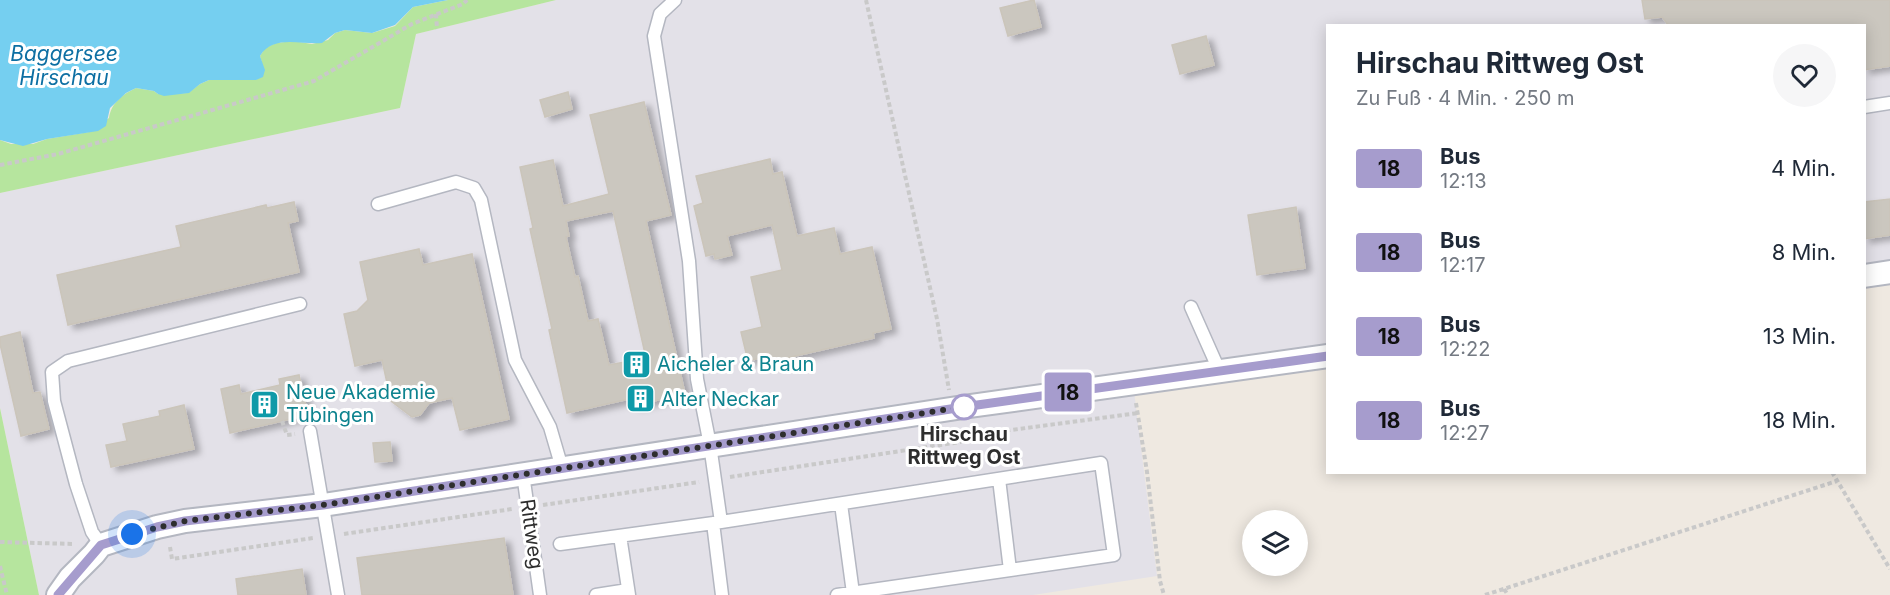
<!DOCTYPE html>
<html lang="de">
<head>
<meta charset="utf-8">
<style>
  :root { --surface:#fff; --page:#f6f6f7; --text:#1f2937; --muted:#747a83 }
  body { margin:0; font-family:Inter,sans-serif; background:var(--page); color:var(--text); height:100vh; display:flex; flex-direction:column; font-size:22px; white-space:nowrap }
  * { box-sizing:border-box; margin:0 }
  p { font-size:20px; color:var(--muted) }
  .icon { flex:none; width:33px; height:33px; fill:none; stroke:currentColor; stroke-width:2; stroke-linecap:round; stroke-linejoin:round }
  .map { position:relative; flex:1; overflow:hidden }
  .details { position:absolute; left:1326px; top:24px; width:540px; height:450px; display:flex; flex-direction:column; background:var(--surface); border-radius:0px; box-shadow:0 3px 15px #0003 }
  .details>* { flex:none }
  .badge { padding:0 12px; border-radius:4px; font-size:21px; line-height:39px }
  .controls { position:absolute; left:1242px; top:510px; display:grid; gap:12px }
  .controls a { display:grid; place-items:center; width:66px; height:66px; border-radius:50%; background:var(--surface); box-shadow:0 3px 15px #0003; font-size:30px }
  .you { position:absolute; width:30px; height:30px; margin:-15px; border:4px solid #fff; border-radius:50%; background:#1a73e8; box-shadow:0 0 0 9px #1a73e833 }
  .map>.badge { position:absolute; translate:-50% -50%; box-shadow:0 0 0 3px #fff }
  .round { display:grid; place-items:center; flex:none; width:63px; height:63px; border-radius:32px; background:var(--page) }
  .summary { display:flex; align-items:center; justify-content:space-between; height:102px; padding:0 30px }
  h1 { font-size:28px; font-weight:700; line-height:45px }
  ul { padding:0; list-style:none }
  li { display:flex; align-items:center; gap:18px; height:84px; padding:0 30px }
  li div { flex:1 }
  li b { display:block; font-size:22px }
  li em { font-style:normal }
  li .badge { min-width:66px; font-weight:700; text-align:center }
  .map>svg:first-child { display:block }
  .industrial { fill:#e3e1e8 }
  .green { fill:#b6e59e }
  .water { fill:#75cff0 }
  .building { fill:#cbc7bf; stroke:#cbc5ba; stroke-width:1.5; fill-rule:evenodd; filter:url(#shadow) }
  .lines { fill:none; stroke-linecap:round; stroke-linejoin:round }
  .lane-casing { stroke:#b4b7c1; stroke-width:15 }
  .street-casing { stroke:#b4b7c1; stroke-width:26 }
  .path { stroke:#c9c9c9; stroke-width:4; stroke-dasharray:4.5 3; stroke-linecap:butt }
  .lane { stroke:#fff; stroke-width:12 }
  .street { stroke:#fff; stroke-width:22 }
  .line-casing { stroke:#fff; stroke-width:14 }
  .line { stroke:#a69ccd; stroke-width:9 }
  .walk { stroke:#2e2e2e; stroke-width:6; stroke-dasharray:0 10.8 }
  .stop-dot { fill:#fff; stroke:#a69ccd; stroke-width:3 }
  .labels { text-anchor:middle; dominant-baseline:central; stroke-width:6; stroke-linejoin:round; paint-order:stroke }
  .culture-label { font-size:20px; fill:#0d838f; stroke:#fff; text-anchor:start }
  .stop-label { font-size:20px; font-weight:bold; fill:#2e2e2e; stroke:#fff }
  .street-label { font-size:20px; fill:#2e2e2e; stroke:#fff }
  .water-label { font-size:21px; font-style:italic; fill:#0d6fa3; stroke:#fff }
</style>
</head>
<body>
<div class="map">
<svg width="1890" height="595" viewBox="0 0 1890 595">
  <defs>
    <filter id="shadow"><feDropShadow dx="6" dy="4" stdDeviation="3" flood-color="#0004"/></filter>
  </defs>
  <rect width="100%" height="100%" fill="#efe9e1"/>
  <path class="industrial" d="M556,0H1890V272L1865,276L1864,26H1328L1327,356L1133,383L1157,576L1033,595H39L0,408V193L400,108L416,34Z"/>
  <path class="green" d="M448,0H556L416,34L400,108L0,193V140L11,144H33L47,139L89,132L109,118C111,103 123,94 136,88L154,91L158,94L188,93L200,84L209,80H256L262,63L260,56L265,48L276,43L293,41L312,44L328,40L335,33L345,30L372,33L395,26L413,7Z
    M0,408L39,595H0Z"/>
  <path class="water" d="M0,0H448L413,7L395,25L372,33L345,30L335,33L322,43C301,45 273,34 260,56L265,70L263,77L256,80H209L200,84L189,93L164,96L158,94L154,91L136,88L126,93L110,108L106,126L98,131L47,139L23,146L0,140Z"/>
  <path class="building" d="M1034,0L1041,27L1008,36L1000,8Z
    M1642,0H1890V66L1864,70V26H1669L1662,17L1645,19Z
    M1206,36L1214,65L1180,74L1172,45Z
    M568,92L572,109L545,117L540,100Z
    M644,102L671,215L646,221L685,394L635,405L633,398L567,413L549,330L552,329L530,229L533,228L520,167L553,160L563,206L609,194L590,115ZM613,211L646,358L609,365L598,319L588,321L578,276L575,277L566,237L569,236L566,221Z
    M770,159L773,174L782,172L797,236L834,228L840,254L872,247L891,329L873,333L874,338L769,362L768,356L748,361L741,332L762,327L751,277L782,270L772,225L727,236L732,255L715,259L714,254L706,256L694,206L703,203L696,176Z
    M1890,199V235L1864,239V202Z
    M294,202L298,221L288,223L299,272L68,325L57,275L181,247L176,226L266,205L267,208Z
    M1296,207L1305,268L1257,275L1248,215Z
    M419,249L423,265L472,254L509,419L460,430L452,398L429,403L420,415L412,417L391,401L382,360L355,366L344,314L357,311L368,300L360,262Z
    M20,332L33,393L40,392L49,429L21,436L0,344V337Z
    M299,375L308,415L230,433L221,389L239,385L241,394L280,385L279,379Z
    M184,405L194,449L111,467L106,445L127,441L123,424L160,416L159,411Z
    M390,442L392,461L375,462L373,443Z
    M504,538L513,595H362L357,558Z
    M302,569L306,595H238L236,579Z"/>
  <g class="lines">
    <defs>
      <path id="lane" d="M1864,107L1890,103
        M378,204L456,182L474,188L481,200L515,360L550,427L562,468
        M1191,307L1219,370
        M310,431L338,595
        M523,474L540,595
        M999,479L1010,570
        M841,504L853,593
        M721,522L1101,463L1114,555L837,595
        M713,523L722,595
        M620,536L629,595
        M560,544L721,522L710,445L697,379L689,261L654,36L660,14L675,0
        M101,545L92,532L76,484L54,401L52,372L68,361L300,304
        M596,595L628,590"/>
      <path id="street" d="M1864,276L1890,272
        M58,595L70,578L94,554L101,545L157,527L185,521L323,505L970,406L1328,356"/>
    </defs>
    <use href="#lane" class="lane-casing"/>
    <use href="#street" class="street-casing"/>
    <path class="path" d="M866,0L937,319L949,390
      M436,14L437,29
      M0,165L58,154L314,81L412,24L463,4L467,0
      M1136,403L1147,472L1160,581L1164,595
      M282,421L287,435L295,434
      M1832,472L1890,569
      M730,477L960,442L959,437L1138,413
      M543,505L699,482
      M344,534L512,509
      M0,542L74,544
      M170,547L172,559L313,538
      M0,566L7,595
      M1504,589L1508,595
      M1485,595L1837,481"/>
    <use href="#lane" class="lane"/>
    <use href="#street" class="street"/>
  </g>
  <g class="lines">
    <defs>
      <path id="line" d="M58,595L101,545L157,527L185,521L323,505L970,406L1328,356"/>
    </defs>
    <use href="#line" class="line-casing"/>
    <use href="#line" class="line"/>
    <path class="walk" d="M132,534L185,521L323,505L970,406L964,407"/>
  </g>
  <defs>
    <symbol id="building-square" viewBox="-11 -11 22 22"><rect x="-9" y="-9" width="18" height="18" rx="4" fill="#0f9aa8" stroke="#fff"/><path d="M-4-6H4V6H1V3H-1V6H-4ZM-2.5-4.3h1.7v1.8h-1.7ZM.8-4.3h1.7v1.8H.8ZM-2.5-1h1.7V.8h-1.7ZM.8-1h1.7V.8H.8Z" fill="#fff"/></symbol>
  </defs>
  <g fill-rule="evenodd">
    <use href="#building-square" x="620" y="348" width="33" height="33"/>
    <use href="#building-square" x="624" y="382" width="33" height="33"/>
    <use href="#building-square" x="248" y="388" width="33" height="33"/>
  </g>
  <circle class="stop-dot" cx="964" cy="407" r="12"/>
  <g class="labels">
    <g class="culture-label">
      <text x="657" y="364">Aicheler &amp; Braun</text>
      <text x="286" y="392">Neue Akademie<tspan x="286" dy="23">Tübingen</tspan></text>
      <text x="661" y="399">Alter Neckar</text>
    </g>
    <g class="stop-label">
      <text x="964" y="434">Hirschau<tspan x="964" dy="23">Rittweg Ost</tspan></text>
    </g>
    <g class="street-label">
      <text transform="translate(532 534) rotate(82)">Rittweg</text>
    </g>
    <g class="water-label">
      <text x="64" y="53">Baggersee<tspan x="64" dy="24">Hirschau</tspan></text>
    </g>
  </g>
</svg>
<div class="controls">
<a><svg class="icon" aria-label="layers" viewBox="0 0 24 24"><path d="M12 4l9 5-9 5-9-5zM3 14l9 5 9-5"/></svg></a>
</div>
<div class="you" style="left:132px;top:534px"></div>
<b class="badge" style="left:1068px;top:392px;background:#a69ccd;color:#111">18</b>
<section class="details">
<div class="summary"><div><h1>Hirschau Rittweg Ost</h1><p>Zu Fuß · 4 Min. · 250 m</p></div><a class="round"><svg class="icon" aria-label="heart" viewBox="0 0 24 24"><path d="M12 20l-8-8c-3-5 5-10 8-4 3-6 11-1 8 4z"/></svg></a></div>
<ul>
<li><span class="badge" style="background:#a69ccd;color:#111">18</span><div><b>Bus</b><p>12:13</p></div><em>4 Min.</em></li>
<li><span class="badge" style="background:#a69ccd;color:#111">18</span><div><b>Bus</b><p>12:17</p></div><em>8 Min.</em></li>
<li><span class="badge" style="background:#a69ccd;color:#111">18</span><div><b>Bus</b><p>12:22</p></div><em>13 Min.</em></li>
<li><span class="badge" style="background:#a69ccd;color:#111">18</span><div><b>Bus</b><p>12:27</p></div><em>18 Min.</em></li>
</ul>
</section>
</div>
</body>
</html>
